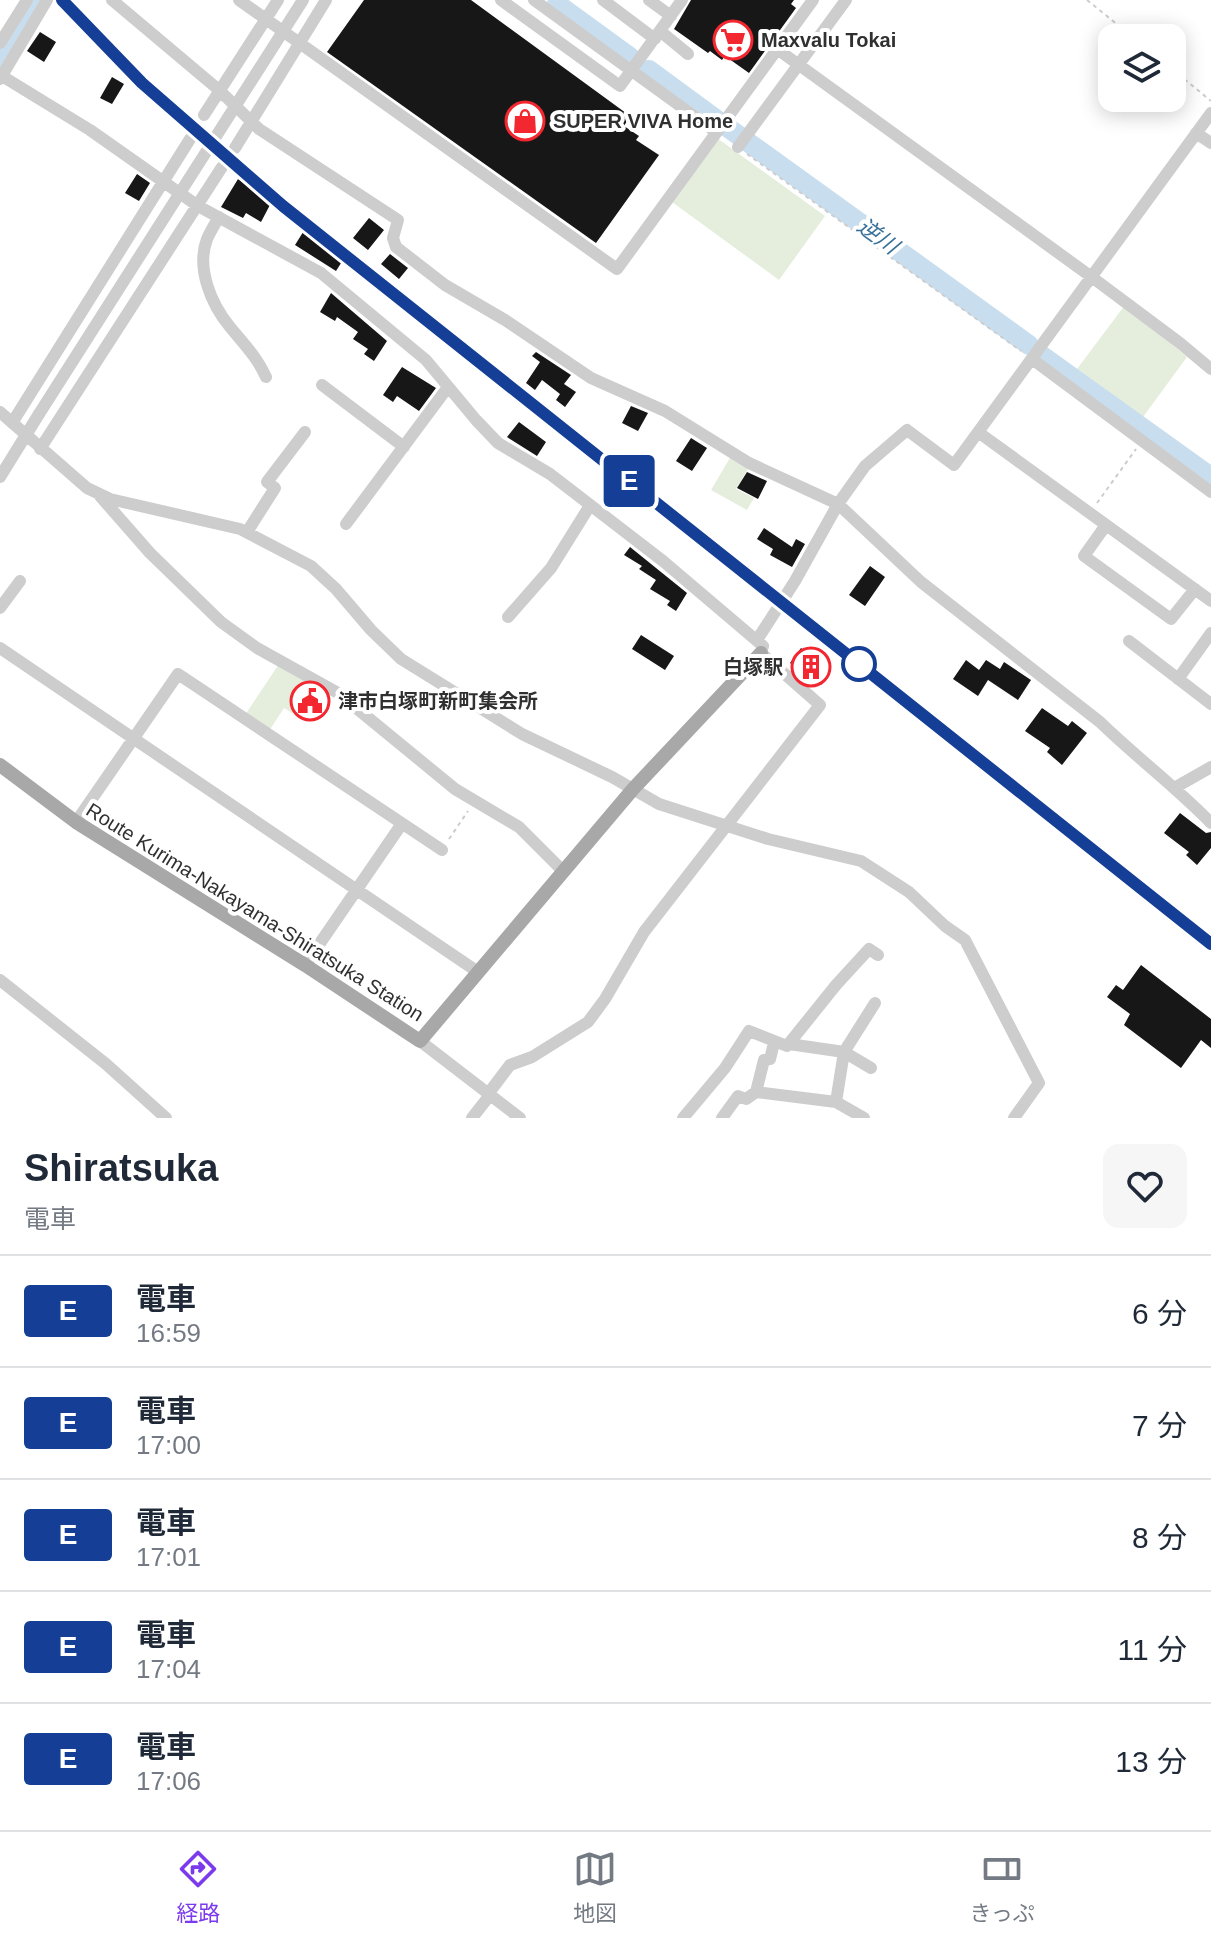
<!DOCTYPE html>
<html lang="ja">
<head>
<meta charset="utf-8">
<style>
  :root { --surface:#fff; --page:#f6f6f7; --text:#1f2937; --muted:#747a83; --line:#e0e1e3; --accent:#7c3aed }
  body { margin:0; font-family:Arial,"Noto Sans JP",sans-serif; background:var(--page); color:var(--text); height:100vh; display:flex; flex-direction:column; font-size:30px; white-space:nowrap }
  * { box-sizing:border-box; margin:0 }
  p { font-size:26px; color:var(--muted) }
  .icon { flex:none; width:44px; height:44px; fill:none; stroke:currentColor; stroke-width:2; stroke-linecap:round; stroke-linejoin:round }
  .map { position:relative; height:1118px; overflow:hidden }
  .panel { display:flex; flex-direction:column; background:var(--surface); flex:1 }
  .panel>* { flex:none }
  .badge { padding:0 16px; border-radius:6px; font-size:28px; line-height:52px }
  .controls { position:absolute; left:1098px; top:24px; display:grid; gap:16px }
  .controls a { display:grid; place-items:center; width:88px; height:88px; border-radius:16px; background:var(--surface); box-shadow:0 4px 20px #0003; font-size:40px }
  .map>.badge { position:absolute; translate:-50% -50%; box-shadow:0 0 0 4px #fff }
  .round { display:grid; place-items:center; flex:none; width:84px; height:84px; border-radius:16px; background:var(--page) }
  .head { display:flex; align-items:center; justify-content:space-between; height:136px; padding:0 24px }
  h1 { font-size:38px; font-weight:700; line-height:60px }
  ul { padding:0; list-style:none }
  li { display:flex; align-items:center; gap:24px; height:112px; padding:0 24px; border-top:2px solid var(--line) }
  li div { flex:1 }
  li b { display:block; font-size:30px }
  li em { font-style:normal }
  li .badge { min-width:88px; font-weight:700; text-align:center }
  .tab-bar { display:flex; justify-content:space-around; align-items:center; height:112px; border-top:2px solid var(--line); background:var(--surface); font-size:22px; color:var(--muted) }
  .tab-bar a { display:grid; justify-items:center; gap:4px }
  .tab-bar .current { color:var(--accent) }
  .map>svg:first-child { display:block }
  .green { fill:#e5eedd }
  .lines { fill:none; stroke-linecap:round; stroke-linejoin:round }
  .river { stroke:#c8deef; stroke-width:20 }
  .building { fill:#171717 }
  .path { stroke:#cdcdcd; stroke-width:2; stroke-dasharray:4 4; stroke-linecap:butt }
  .minor { stroke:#cdcdcd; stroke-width:12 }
  .major { stroke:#a8a8a8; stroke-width:14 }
  .rail { stroke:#858585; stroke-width:3; stroke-dasharray:8 6; stroke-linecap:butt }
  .minor-bridge { stroke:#cdcdcd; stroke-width:12 }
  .line-casing { stroke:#fff; stroke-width:18 }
  .line { stroke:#153f97; stroke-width:12 }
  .stop-dot { fill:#fff; stroke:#153f97; stroke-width:4 }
  .labels { text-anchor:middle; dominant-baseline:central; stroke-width:8; stroke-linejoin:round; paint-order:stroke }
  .poi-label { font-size:20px; font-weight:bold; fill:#303030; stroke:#fff; text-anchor:start }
  .street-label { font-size:20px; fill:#303030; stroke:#fff }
  .water-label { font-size:22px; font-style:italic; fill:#377098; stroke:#fff }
</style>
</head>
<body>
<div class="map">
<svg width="1211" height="1118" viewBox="0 0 1211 1118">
  <rect width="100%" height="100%" fill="#fff"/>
  <path class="green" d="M717,138L825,216L779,280L672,202Z
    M1125,305L1187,357L1143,417L1077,369Z
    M731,456L749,467L736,489L754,498L747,510L711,490Z
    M279,664L312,681L292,713L284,708L269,731L245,715Z"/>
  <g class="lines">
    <path class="river" d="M557,4L630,57
      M0,59L37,0
      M649,70L717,120
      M727,127L1029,345
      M1041,355L1211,477"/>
  </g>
  <path class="building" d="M364,0H471L630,116L624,126L639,136L636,140L659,155L596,243L327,52Z
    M691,0H794L791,4L796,8L749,73L725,56L722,60L710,51L708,53L674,29Z
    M40,32L56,42L44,62L27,51Z
    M112,77L124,84L112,104L100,98Z
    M137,174L150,183L139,201L125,193Z
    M238,179L271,203L261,222L246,213L243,218L221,207Z
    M369,218L384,230L368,250L353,238Z
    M305,229L343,260L336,271L295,245Z
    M390,254L408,268L399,279L381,264Z
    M331,293L387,341L374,361L364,354L368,349L353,339L358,332L337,317L335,321L320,312Z
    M536,352L571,375L564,384L576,392L565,407L556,400L560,394L542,380L535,390L526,383L540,362L532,356Z
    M402,367L436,388L419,411L397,396L393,402L383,395Z
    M631,406L648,413L638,431L622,423Z
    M519,422L546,442L537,456L507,437Z
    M691,438L707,448L692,471L676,461Z
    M747,472L767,481L758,499L737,488Z
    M764,528L792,547L796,539L805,544L792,567L770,555L773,549L757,539Z
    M630,547L687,593L676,611L667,605L670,601L650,589L656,580L639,569L642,566L624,555Z
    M870,566L885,577L865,606L849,595Z
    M641,635L674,656L665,670L632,649Z
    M801,648L831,670L821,685L790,663Z
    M966,660L979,670L986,660L1000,669L1004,662L1031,680L1018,700L988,680L978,696L953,679Z
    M310,688L322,694L305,720L294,713Z
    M1042,708L1068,726L1072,721L1087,733L1062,765L1047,752L1050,748L1025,731Z
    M1180,813L1206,833L1211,832V848L1197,865L1186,855L1189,852L1164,833Z
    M1141,965L1211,1019V1048L1201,1040L1181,1068L1124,1025L1130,1014L1107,997L1116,985L1123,990Z"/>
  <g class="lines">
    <path class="path" d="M1087,0L1134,38
      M1172,69L1211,101
      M747,154L1021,351
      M1097,503L1136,449
      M449,839L468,811"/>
    <path class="minor" d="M112,0L219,90L259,129L398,220L393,238L396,247L445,285L505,320L591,378L665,411L749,463L838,504L921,582L1100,722C1136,757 1176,787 1211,823
      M239,0L617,269L813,0
      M501,0L620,86L682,0
      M534,0L716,132
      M603,0L655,39
      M649,0L671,16
      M660,31L688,54
      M0,43L27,0
      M777,49L1093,278L1180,343L1211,369
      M2,76L90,130L198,206L321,273L426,360L476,420L498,443L550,474L663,561L763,646L761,653L820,705L644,932L605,999L588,1022L532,1057L510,1065L488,1094
      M0,79L47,0
      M204,115L278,0
      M1196,133L1211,143
      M738,147L846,0
      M235,148L326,0
      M219,217C215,224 210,232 207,239C196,268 211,304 230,327C244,344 257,357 266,377
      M1032,359L1211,492
      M322,385L404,447
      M0,412L87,488L110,499L240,529L311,566L336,589L371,630L401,659L522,734L612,777L659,804L768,839L861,861L909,892L945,926L965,940L1039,1083L1014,1118
      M12,423L190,139
      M978,432L1211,601
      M40,449L222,167
      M0,477L39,414
      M100,496L150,553L221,622L257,648L338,693L455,789L519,827L563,871
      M346,524L448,387
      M1106,525L1084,556L1171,619L1195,589
      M247,532L275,488L267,482L305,432
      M0,608L20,581
      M508,617L551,568L589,507
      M757,640L795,581L838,504L865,466L907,430L954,465L1211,113
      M1129,641L1211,704
      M0,648L478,972
      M1178,679L1211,633
      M1176,787L1211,767
      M76,822L178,674L442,850
      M305,965L401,825
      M0,980L106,1064L166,1118
      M420,1041L520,1118
      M789,1044L844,1052L871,1068
      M756,1092L764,1060L770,1059L774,1043
      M836,1102L844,1052L875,1003
      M472,1118L490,1095
      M683,1118L725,1068L749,1031L787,1046L836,985L869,949L878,955
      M722,1118L738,1096L746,1099L756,1092L836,1102L864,1118"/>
    <path class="major" d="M0,765L76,822L305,965L420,1041L633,789L761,653"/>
    <path class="rail" d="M62,0L142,83L283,206L1211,944"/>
    <path class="minor-bridge" d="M39,414L303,0"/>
  </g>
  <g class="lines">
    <defs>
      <path id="line" d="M62,0L142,83L283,206L1211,944"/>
    </defs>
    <use href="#line" class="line-casing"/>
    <use href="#line" class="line"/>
  </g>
  <defs>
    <symbol id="supermarket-ring" viewBox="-11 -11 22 22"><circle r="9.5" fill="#fff" stroke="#f22730" stroke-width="1.5"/><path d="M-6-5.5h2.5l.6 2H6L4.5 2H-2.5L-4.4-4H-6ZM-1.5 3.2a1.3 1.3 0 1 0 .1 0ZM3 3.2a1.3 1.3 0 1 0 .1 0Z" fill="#f22730"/></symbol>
    <symbol id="shop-ring" viewBox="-11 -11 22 22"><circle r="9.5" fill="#fff" stroke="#f22730" stroke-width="1.5"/><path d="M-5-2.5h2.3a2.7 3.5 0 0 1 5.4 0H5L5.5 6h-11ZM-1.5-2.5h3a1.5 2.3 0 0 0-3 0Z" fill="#f22730"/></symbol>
    <symbol id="building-ring" viewBox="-11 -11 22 22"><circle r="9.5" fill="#fff" stroke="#f22730" stroke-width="1.5"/><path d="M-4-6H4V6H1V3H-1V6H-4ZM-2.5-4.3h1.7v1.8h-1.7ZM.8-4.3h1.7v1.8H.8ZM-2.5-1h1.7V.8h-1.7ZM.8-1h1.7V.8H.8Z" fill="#f22730"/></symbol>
    <symbol id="civic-ring" viewBox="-11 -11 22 22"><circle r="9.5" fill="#fff" stroke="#f22730" stroke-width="1.5"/><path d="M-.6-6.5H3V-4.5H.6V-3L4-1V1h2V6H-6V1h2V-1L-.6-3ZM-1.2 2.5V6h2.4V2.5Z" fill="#f22730"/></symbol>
  </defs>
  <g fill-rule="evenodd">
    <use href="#supermarket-ring" x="711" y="18" width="44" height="44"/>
    <use href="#shop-ring" x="503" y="99" width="44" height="44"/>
    <use href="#building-ring" x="789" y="645" width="44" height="44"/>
    <use href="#civic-ring" x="288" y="679" width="44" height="44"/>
  </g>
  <circle class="stop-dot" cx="859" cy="664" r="16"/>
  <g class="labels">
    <g class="poi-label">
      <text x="761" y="40">Maxvalu Tokai</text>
      <text x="553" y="121">SUPER VIVA Home</text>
      <text x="783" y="667" text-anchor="end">白塚駅</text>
      <text x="338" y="701">津市白塚町新町集会所</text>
    </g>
    <g class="street-label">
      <text transform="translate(255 912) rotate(32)">Route Kurima-Nakayama-Shiratsuka Station</text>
    </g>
    <g class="water-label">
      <text transform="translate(878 236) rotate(36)">逆川</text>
    </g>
  </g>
</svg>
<div class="controls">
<a><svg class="icon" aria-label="layers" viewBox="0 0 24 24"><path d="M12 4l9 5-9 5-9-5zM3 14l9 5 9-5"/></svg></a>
</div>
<b class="badge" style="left:629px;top:481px;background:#153f97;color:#fff">E</b>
</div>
<section class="panel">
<div class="head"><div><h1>Shiratsuka</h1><p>電車</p></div><a class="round"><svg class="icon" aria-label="heart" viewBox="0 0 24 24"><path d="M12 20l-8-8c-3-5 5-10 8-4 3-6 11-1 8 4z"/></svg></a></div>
<ul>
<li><span class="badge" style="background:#153f97;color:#fff">E</span><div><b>電車</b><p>16:59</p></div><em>6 分</em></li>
<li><span class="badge" style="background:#153f97;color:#fff">E</span><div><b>電車</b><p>17:00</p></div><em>7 分</em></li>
<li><span class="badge" style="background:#153f97;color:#fff">E</span><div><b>電車</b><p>17:01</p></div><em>8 分</em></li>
<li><span class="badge" style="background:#153f97;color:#fff">E</span><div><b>電車</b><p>17:04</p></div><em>11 分</em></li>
<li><span class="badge" style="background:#153f97;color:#fff">E</span><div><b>電車</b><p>17:06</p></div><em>13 分</em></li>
</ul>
</section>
<nav class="tab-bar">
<a class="current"><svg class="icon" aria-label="directions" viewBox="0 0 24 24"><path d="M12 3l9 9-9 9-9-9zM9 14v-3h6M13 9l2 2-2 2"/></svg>経路</a>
<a><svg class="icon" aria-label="map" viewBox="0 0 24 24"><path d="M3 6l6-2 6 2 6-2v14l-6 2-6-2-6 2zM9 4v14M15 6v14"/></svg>地図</a>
<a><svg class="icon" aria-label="tickets" viewBox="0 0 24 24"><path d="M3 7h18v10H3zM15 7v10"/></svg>きっぷ</a>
</nav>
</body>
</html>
